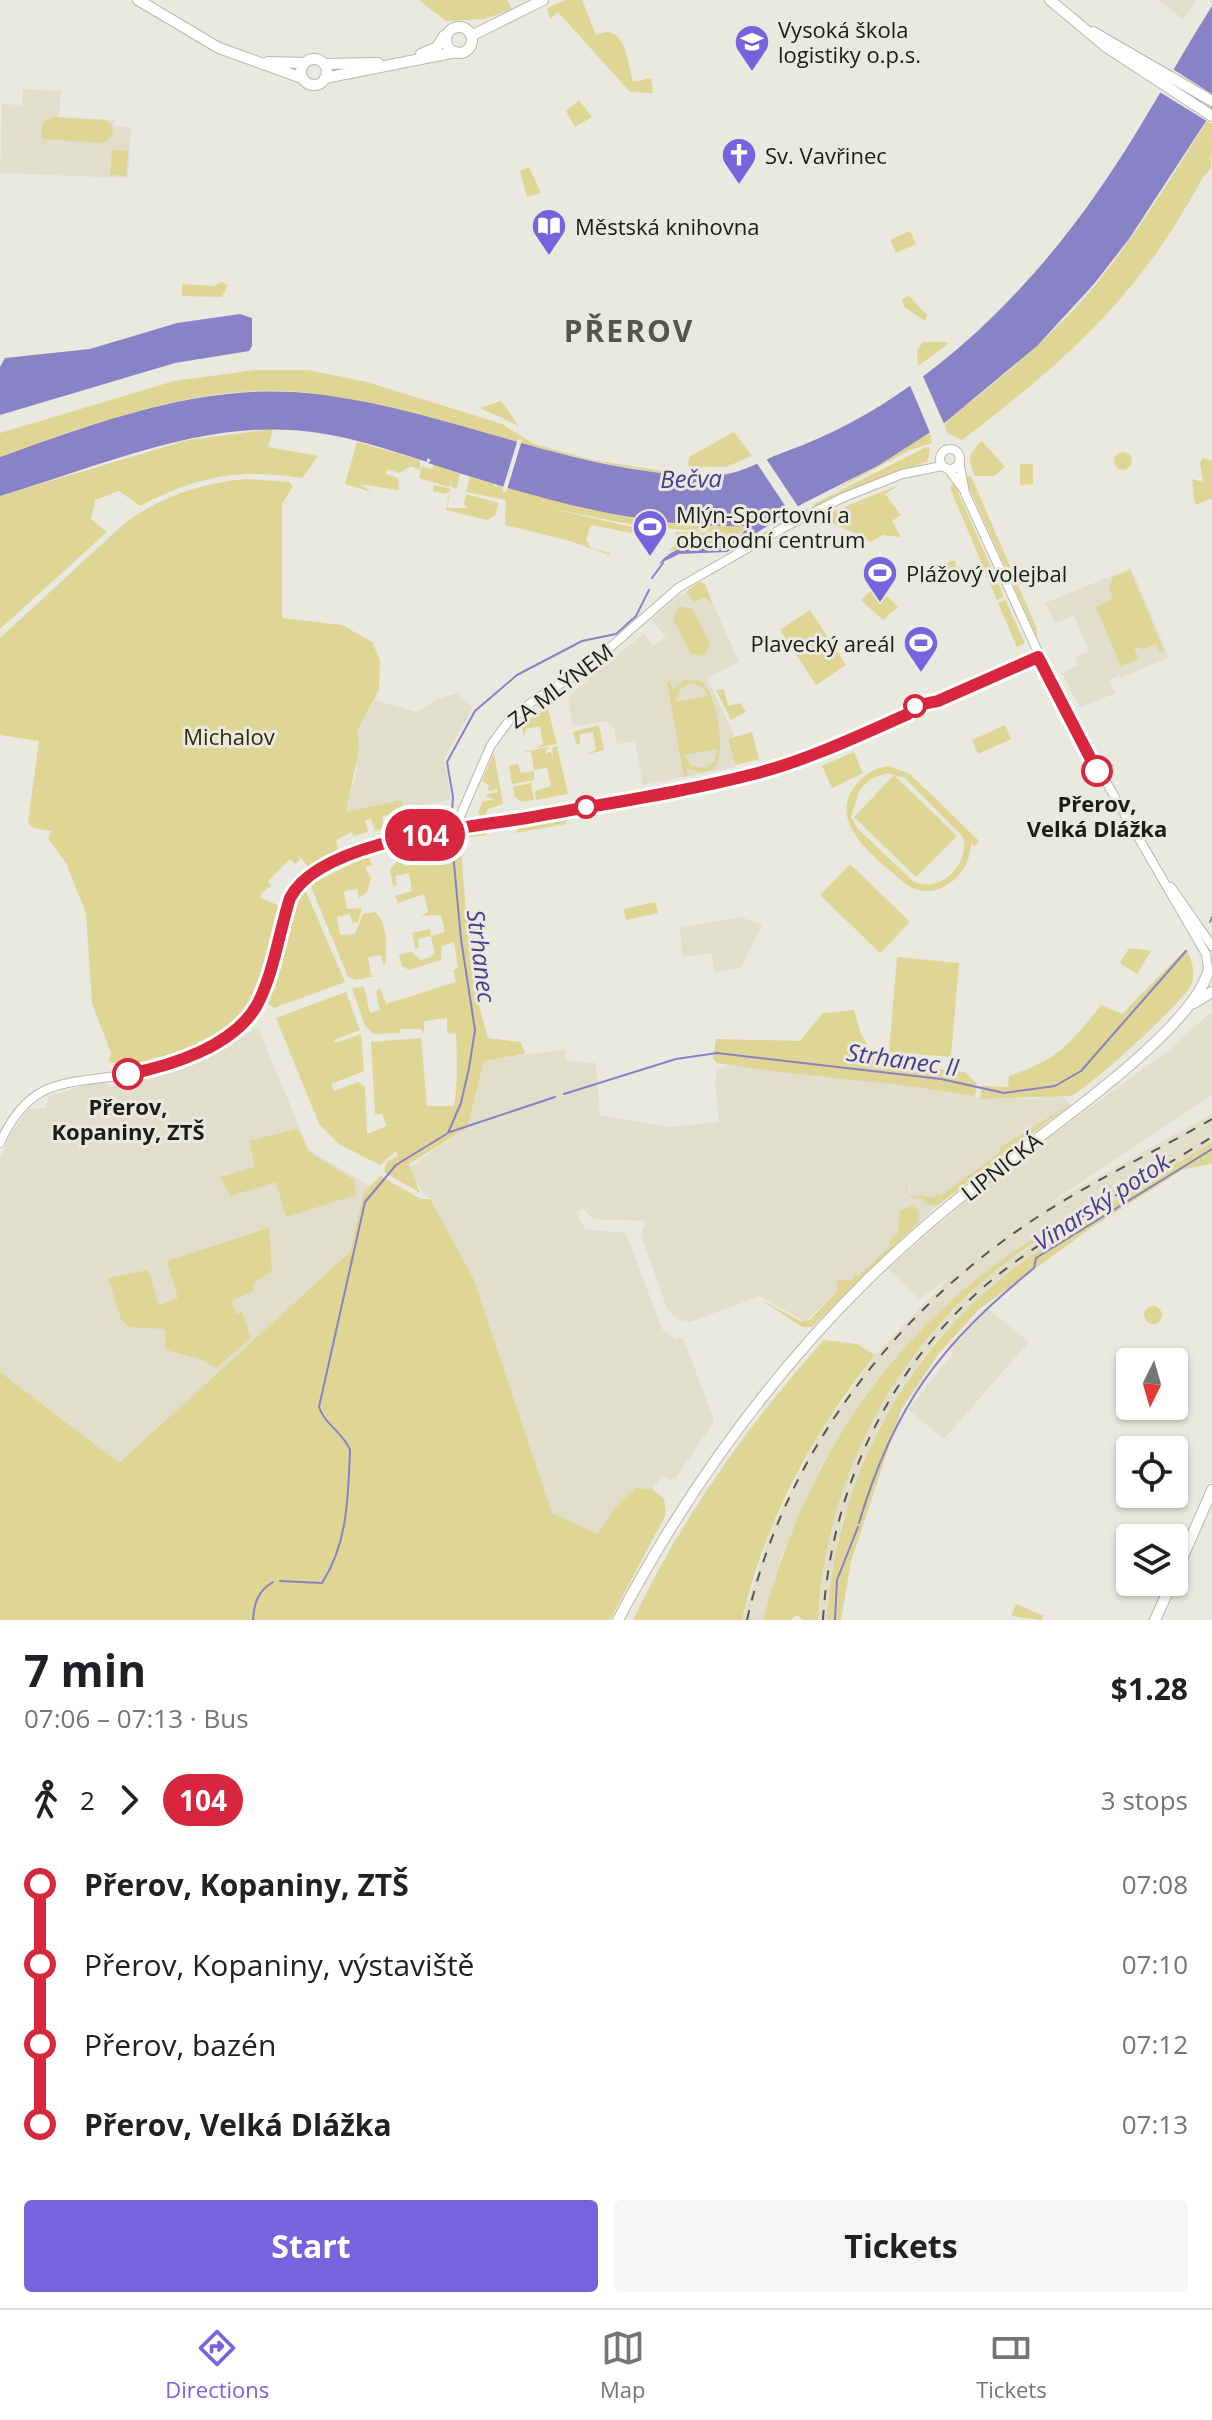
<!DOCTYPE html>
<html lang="en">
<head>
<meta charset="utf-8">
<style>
  :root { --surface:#fff; --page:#f6f6f6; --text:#202124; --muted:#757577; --line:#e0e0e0; --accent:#7862dd }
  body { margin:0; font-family:"Open Sans",sans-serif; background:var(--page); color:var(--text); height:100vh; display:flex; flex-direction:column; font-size:30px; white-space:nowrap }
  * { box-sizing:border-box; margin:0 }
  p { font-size:26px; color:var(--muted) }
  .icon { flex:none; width:44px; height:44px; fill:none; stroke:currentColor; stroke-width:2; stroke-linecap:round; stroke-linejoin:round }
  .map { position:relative; height:1620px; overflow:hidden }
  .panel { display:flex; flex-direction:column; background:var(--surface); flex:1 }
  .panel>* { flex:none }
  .badge { padding:0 16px; border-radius:26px; font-size:28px; line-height:52px }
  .needle { width:52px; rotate:185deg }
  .tools { position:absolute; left:1116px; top:1348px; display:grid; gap:16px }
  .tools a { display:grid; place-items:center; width:72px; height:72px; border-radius:8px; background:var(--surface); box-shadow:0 2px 6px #0004; font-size:40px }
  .map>.badge { position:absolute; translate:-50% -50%; box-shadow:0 0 0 4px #fff }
  .legs { display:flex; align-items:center; gap:12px; height:88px; padding:0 24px; font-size:26px }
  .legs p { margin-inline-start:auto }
  .head { display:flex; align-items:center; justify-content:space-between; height:136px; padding:0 24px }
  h1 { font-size:44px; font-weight:700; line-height:60px }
  .primary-button { display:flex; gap:16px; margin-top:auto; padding:16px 24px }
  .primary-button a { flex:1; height:92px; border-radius:8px; background:var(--accent); color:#fff; font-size:32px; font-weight:700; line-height:92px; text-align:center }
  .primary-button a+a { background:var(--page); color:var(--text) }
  ul { padding:0 24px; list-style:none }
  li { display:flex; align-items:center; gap:28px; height:80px; font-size:30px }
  li i { display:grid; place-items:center; width:12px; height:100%; margin:0 10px; background:currentColor }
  li i::after { content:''; width:20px; height:20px; margin:-10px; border:6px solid; border-radius:50%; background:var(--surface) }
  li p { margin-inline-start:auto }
  li:first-child i { background:linear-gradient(#0000 50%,currentColor 0) }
  li:last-child i { background:linear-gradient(currentColor 50%,#0000 0) }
  .tabs { display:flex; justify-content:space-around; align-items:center; height:112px; border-top:2px solid var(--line); background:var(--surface); font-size:22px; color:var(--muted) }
  .tabs a { display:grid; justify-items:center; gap:4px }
  .tabs .active { color:var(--accent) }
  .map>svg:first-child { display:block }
  .built { fill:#e1decc }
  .green { fill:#dfd594; fill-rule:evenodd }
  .water { fill:#8982c7 }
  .pier { fill:#eae9df }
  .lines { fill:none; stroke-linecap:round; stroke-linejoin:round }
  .stream { stroke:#8982c7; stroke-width:2 }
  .minor-casing { stroke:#b9b8ae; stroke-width:10 }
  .major-casing { stroke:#b9b8ae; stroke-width:12 }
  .minor { stroke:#fff; stroke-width:8 }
  .major { stroke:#fff; stroke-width:10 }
  .rail { stroke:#575751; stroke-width:2; stroke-dasharray:10 10; stroke-linecap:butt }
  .line-1-casing { stroke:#fff; stroke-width:18 }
  .line-1 { stroke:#d7263d; stroke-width:12 }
  .stop-1-dot { fill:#fff; stroke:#d7263d; stroke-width:4 }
  .labels { text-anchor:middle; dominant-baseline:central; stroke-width:6; stroke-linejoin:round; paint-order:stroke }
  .poi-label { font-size:22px; fill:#1c1c18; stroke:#eae9df; text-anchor:start }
  .street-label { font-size:22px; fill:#1c1c18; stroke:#eae9df }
  .park-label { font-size:22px; fill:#2f2905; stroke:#eae9df }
  .stop-label { font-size:22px; font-weight:bold; fill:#1c1c18; stroke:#eae9df }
  .water-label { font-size:24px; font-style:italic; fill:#4a3b8e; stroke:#eae9df }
  .district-label { font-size:30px; font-weight:bold; letter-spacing:2px; fill:#56554c; stroke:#eae9df }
</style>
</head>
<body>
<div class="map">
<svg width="1212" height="1620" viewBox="0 0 1212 1620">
  <rect width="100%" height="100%" fill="#eae9df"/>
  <path class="built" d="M1158,0H1197L1183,19Z
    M23,89L61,91L59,117L114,120V126L131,127L128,178L0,173L2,104L22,105Z
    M1131,568L1169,657L1121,678L1120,675L1110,680L1115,693L1080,708L1062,673L1078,665L1075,657L1089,651L1074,616L1055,623L1045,603Z
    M686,593L694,601L705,596L713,604L739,662L707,678L735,736L727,739L735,767L643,785L635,741L617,744L614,728L605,721L573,727L568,697L644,633L653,646L666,637L652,620L677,596Z
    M457,693L473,708L444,759L451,799L403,811L400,800L346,812L357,769V731L375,700L417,712L437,699Z
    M741,917L762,925L741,968L715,972L711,953L683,957L680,928Z
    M1212,1011V1095L1042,1208L1212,1114V1142L1047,1245L965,1311L938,1339L908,1379L877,1430L842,1521L827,1620H818L826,1551L843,1489L869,1426L900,1374L931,1333L973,1290L1007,1262L1123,1185L1004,1259L920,1332L862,1402L820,1468L781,1557L763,1620H742L772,1528L819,1435L875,1355L951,1276L919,1300L888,1269L990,1180L1168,1051Z
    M258,1028L309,1150L370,1186L364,1192L350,1252L119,1463L0,1372V1158L12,1132L29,1109L46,1108L49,1096L101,1081L110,1087L125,1084L200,1062L205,1055Z
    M565,1049L566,1061L596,1063L600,1115L669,1127L719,1122L715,1083L717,1071L728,1065L946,1087L980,1098L1039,1099L1040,1095H1062L1072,1106L1012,1146L938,1205L859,1280L837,1291L805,1322L760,1296L690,1322L677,1319L667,1309L641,1234L646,1221L593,1219L583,1208L576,1213L585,1229L626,1233L662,1329L676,1339L683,1337L714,1421L676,1478L669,1480L662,1476L652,1489L635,1488L598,1534L552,1513L513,1404L430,1199L422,1192L408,1168L467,1128L484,1061Z
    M988,1309L1029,1342L944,1439L908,1410L953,1353L950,1350Z"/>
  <path class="green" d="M419,0H507L512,9L485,19L446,21Z
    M566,0H582L596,35C625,22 627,60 633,82L651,78L653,93L630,92L558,12L550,19L547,8Z
    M579,100L592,117L575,127L566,111Z
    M52,117L104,120L111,124L113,135L103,143L41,139L43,123Z
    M1207,121L1212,124C1212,136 1212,157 1211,167C1209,172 1203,176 1200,182C1139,296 1064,363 962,440L947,433L945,426L948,419C1002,378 1054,335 1097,283C1138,232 1172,176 1207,121Z
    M112,150L128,151L126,176L110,175Z
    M529,167L541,193L527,197L520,171Z
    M910,231L916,244L896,253L890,240Z
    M222,282L228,285L222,297L182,296V284L214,286Z
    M909,296L927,315L925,321L904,307L902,299Z
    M923,342H946L948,344L918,366L917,350Z
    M255,370H308L367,382L502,424L534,444L593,460L697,476L738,472C704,481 669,475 636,469C530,452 429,412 323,395C212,377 103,421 0,457V433L174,381Z
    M500,401H501L519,426L480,408Z
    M273,429L268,447L318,456L302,478C238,468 197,476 140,506L119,491L95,500L91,519L107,532L0,629V496L188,440Z
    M734,432L752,456L726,467L678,466H688L689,457Z
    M930,432L932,443L910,450L826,495Z
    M982,441L1005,467L994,476H975C967,459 968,454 982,441Z
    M357,442L420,460V470L411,466L399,473L387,469L386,474L398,478L399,490L359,484L372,492L345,484Z
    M926,447L930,448L928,461L837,496L815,509L814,504Z
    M1114 461a9 9 0 1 1 18 0a9 9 0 1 1-18 0Z
    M1203,458L1212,460V498L1195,505L1192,479L1203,482L1200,463Z
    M434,464L460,474L457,489L451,487L452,480L449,487L419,478L422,466L432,469Z
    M1020,464H1033V484L1020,485Z
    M971,476L1037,629V637L964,477Z
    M470,477L493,483L496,488L497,485L636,519L748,527L725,544L669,551L674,546L676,532L731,533L644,527L544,507L636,528L631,533L591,525L586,539L591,548L608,553L610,549L609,555L570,541L505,525L506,500L466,492Z
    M246,479L289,482L293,486L282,504V618L342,625L372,642L380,660L379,690L357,731L359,749L346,812L401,800L404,811L432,805L435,817L406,822L401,813L404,823L391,827L388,815L382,816L384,828L375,831L371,819L365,820L368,832L353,836L352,832L336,840L338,849L308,867L298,854L300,860L295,864L290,859L268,881L271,886L261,893L260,898L281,906C272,935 265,981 249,1006C232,1032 163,1068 131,1068C123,1068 116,1064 108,1061L111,1053L92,1003L86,913L66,863L48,838L52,831L33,828L28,822L39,741L0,735V638L126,522C163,496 201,483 246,479Z
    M954,483L1004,597L997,600L950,488Z
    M434,485L451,489L447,508H467L464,504L466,494L499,503L495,515L487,520L446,510L450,490L446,494L433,491Z
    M899,485L885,494L901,515L892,521L901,537L907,538L883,535L871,542L833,523L831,526L819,517Z
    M955,560L956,567L961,566L966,572L949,580L943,575L940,564L942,569L943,564Z
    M1130,570L1164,651L1160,652L1155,643L1146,649L1134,647L1138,659L1121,666L1096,607L1113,599L1109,588L1113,577Z
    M699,582L705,584L713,604L705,597L694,602L686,592Z
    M876,585L898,607L883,620L861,600Z
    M1005,600L1025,643L1017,647L998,603Z
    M679,606L692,609L710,643L704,656L691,654L673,619Z
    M810,610L846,665L816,685L780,630Z
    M684,680L701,681C717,694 728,755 713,769L701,773L687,768L688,776L684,777L667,682L670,681L673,690ZM692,683L702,687L708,696L675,702L680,688ZM717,749L715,761L704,768L691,766L684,755Z
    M724,689L728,706L740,703L746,712L731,720L716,690Z
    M548,709L557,744L536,748L543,744L540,726L526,729L524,738L521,723Z
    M599,725L604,750L584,755L596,750L593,732L580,734V744H576L573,732Z
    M1005,725L1011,739L978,754L972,740Z
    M752,732L759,759L735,765L728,739Z
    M557,746L568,794L536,800L535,791L551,786L547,768L534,770L531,752H523L549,747L545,753L551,752L553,761L552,747Z
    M854,752L863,773L832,788L822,766Z
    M494,753L503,804L488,809L483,820L478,812L483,801L494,800L485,795L498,792L497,789L487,791L489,785L482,781Z
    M518,764L521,773L534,771V780L512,784L509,766Z
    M889,766L910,774L979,841L975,846L971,843C971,873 940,902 910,887C884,865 827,827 853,789C861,776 874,768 889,766ZM887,773L905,778L963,837C970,865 941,893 914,882L857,828L851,816L860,789L871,779Z
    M894,775L957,836L916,877L854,817Z
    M531,783L534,800L522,802L515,797L513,787Z
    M569,816L566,824L515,833L523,822Z
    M485,829L487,835L460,838C466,904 468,974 488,1038L521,1042L525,1054L484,1061L467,1128L409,1164L420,1193L384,1172L387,1162L398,1156L396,1151L380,1165L339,1144L319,1124L276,1018L346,992L360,1030L334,1040L336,1043L361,1034L364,1071L331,1084L334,1091L358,1082L365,1087L367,1134L387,1126L382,1114H375L371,1042L421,1038L427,1106H454C458,1084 457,1057 456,1034L447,1033V1018L424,1021V1033L420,1029H400V1033L374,1034L365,1026L352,988L364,987L370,1013L380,1010L376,991L380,988L386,1004L456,982L453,970L458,968L454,942L442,946L441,960L409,970L402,966L399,955L411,952L421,960L435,956H428L435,954L431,936L418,939L419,948L415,949L412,933L430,929L431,936L445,932L441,915L421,916L428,912L424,894L398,903L395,896L412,891L409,873L395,876L397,885L393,886L390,870L406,850L404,866L420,863L415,846L442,843V836L412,844L411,841Z
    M368,856L372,865L365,867L371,878L367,892L359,898L357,889L344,891L347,909L362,908L358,922L352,923L350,914L337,917L340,935L355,934L363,914L375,912C389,924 385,949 386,963L383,964L381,955L368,957L371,975L375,976L356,980L348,977L310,884Z
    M850,864L910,922L880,953L820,895Z
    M304,887L345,982L274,1008L268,1003C276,971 284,911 304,887Z
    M655,902L658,913L626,920L624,909Z
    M1129,948L1151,951L1137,974L1120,963Z
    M1186,949C1192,959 1196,974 1191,985C1184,1001 1087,1091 1070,1096L980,1099L982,1086L1008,1087L1009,1076C1058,1059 1069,1046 1101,1005L1122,1014Z
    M897,957L959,963L951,1057L889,1052Z
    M854,1010L861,1034L878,1062L965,1072L977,1084L975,1096C890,1081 803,1077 717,1063L713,1059L716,1039L800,1041L823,1013Z
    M1071,1104L938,1205H929L921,1198L909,1197L905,1186L907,1183L906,1192L910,1196L935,1197L936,1193L940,1196L1001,1152L999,1148Z
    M298,1129L309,1152L354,1180L356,1195L286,1217L276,1182L230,1196L221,1177L255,1167L249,1141Z
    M1212,1142V1164L1184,1169L1091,1228L978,1310L939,1353L901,1410L851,1562L841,1620H827C836,1481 901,1356 1012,1270C1074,1222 1145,1184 1212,1142Z
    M1161,1163C1110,1195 1056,1225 1008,1261C894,1347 826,1479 818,1620H803L797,1615L790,1620H763C799,1481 874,1356 990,1269C1044,1228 1103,1196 1161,1163Z
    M380,1176L421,1199H430L473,1278L552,1513L598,1534L614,1509L635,1488L652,1489L664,1498L666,1514L610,1620H0V1372L119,1463L350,1252L364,1192Z
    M912,1205L919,1211L918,1222L812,1327H802L760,1299L800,1321L810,1320L837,1291V1280H853L854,1275L858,1276L891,1245L889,1242L898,1232L900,1211Z
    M269,1228L272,1270L252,1285L254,1291L231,1301L236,1314L242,1312L251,1338L216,1368L201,1359L166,1350L165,1329L128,1327L121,1319L108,1278L148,1270L159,1305L178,1298L167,1261Z
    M1144 1315a9 9 0 1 1 18 0a9 9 0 1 1-18 0Z
    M824,1340L857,1344L875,1355C813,1432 764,1523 742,1620H633C681,1519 749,1423 824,1340Z
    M1016,1604L1044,1616L1042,1620L1011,1616Z"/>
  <path class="water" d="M1212,6V112L1129,239L1094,284L1037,346L943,424L879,465L802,504L727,552L679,554L659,564C686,530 726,561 748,526C636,529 527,495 428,463L431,460L427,458V462C384,448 336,432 290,430C192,424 93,469 0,496V457C105,420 210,379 324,395C429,409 529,452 633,469C659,473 687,478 713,476C741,475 761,460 787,451C911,407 1018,305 1094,197C1138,136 1172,69 1212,6Z
    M240,314L252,318V346L249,351L175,363L0,415V367L5,358L90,349L177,323Z
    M929,630L936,646L915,652L909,639Z"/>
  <path class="pier" d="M1171,68L1212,94L1210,123L1158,91Z
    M922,374L945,426L931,435L909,383Z
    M518,439L522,440L506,493L502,491Z
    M765,457L799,508L790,513L756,462Z"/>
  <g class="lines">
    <path class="stream" d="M652,578L663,563
      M451,825L453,797L447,762L475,711L517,675L582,641L616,634L636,616L649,590
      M1210,922L1212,917
      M564,1094L676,1059L717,1053L941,1079L1004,1093L1055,1086L1081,1071L1186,951
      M450,1132L555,1097
      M859,1523C894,1405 940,1345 1034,1268L1036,1258L1212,1149
      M280,1581L322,1583C348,1543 348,1497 350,1450C343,1432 325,1425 319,1407L365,1202L396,1165L448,1133L461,1103L469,1068L475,1030L461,939L451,831
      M253,1620C254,1603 258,1591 273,1582
      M835,1620L837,1580L858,1527"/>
    <defs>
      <path id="minor" d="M940 459a10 10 0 1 1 20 0a10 10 0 1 1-20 0Z
        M959,461L965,493L1066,713L1206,954L1208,969
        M1171,887L1212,946
        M0,1143C31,1075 66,1085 130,1074C164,1068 202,1053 230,1033C285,995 266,908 305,877C347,846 406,839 455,828L491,745L508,722L533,701L589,666L678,588L781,529L842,498L902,474L942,466L949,470L964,490"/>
      <path id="major" d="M138,0L219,48L302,78
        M1050,0L1105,46L1212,116
        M446 40a13 13 0 1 1 26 0a13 13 0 1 1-26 0Z
        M1093,32L1212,101
        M473,35L543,0
        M421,54L437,47L444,36
        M301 72a13 13 0 1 1 26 0a13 13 0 1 1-26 0Z
        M268,62L303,63
        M324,64L378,63
        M325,78L456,52
        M1194,1003L1212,992
        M1174,1577L1212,1490
        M618,1620C684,1495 767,1379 868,1279C901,1247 936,1216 973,1187C1028,1143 1189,1036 1208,972
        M1155,1620L1172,1582"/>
    </defs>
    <use href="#minor" class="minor-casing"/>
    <use href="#major" class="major-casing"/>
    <use href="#minor" class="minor"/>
    <use href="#major" class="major"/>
    <path class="rail" d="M747,1620C783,1458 891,1316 1027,1224C1086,1184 1151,1154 1212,1119
      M823,1620C831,1480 898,1349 1011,1265C1075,1218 1145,1178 1212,1137"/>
  </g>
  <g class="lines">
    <defs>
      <path id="line-1" d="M128,1074C171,1066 234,1046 257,1005C274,973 279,932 290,898C320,840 467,828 527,818C602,804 680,793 754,774C808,760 858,736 908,714L914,706L938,701L1038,657L1097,771"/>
    </defs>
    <use href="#line-1" class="line-1-casing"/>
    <use href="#line-1" class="line-1"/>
  </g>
  <defs>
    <symbol id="university-pin" viewBox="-11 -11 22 30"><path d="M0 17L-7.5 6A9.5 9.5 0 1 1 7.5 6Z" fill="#7862dd" stroke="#eae9df"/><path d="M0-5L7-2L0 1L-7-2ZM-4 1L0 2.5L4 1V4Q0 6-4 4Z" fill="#fff"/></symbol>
    <symbol id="church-pin" viewBox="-11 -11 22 30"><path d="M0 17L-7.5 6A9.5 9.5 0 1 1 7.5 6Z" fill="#7862dd" stroke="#eae9df"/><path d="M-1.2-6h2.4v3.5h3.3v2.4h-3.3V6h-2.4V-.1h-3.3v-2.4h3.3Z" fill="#fff"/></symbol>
    <symbol id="library-pin" viewBox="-11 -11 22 30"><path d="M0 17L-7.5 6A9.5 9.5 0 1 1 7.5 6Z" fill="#7862dd" stroke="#eae9df"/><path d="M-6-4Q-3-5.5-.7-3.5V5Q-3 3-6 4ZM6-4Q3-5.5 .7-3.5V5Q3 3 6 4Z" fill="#fff"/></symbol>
    <symbol id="stadium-pin" viewBox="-11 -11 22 30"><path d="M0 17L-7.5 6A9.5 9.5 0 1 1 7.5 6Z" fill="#7862dd" stroke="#eae9df"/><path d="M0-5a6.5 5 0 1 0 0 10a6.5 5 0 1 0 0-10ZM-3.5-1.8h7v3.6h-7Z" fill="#fff"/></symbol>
  </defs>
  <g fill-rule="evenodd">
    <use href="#university-pin" x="732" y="22" width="40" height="54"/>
    <use href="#church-pin" x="719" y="135" width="40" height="54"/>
    <use href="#library-pin" x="529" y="206" width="40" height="54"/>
    <use href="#stadium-pin" x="630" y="507" width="40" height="54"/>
    <use href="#stadium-pin" x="860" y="553" width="40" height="54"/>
    <use href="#stadium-pin" x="901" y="623" width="40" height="54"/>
  </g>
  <g class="stop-1-dot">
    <circle cx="915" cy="706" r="10"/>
    <circle cx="1097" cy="771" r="14"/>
    <circle cx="586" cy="807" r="10"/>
    <circle cx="128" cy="1074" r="14"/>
  </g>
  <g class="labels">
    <g class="poi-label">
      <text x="778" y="29">Vysoká škola<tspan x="778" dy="25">logistiky o.p.s.</tspan></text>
      <text x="765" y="155">Sv. Vavřinec</text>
      <text x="575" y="226">Městská knihovna</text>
      <text x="676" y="514">Mlýn-Sportovní a<tspan x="676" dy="25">obchodní centrum</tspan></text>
      <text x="906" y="573">Plážový volejbal</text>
      <text x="895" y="643" text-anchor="end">Plavecký areál</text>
    </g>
    <g class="street-label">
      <text transform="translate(560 685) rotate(-37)">ZA MLÝNEM</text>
      <text transform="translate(1001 1166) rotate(-38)">LIPNICKÁ</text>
    </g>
    <g class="park-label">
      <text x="229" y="736">Michalov</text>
    </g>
    <g class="stop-label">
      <text x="1097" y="803">Přerov,<tspan x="1097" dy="25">Velká Dlážka</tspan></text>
      <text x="128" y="1106">Přerov,<tspan x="128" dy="25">Kopaniny, ZTŠ</tspan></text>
    </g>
    <g class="water-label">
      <text transform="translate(691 478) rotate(-1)">Bečva</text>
      <text transform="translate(482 956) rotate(83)">Strhanec</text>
      <text transform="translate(903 1059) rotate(8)">Strhanec II</text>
      <text transform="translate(1101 1201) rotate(-33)">Vinarský potok</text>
    </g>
    <g class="district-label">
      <text x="629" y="330">PŘEROV</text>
    </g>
  </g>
</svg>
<div class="tools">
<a><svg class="needle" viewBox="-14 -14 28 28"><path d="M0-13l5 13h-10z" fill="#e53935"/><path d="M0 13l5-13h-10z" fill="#757577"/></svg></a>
<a><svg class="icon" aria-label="locate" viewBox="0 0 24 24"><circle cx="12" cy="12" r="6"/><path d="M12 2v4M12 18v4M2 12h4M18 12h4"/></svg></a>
<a><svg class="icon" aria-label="layers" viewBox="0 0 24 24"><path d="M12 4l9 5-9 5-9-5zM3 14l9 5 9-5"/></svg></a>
</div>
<b class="badge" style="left:425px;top:835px;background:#d7263d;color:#fff">104</b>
</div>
<section class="panel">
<div class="head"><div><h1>7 min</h1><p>07:06 – 07:13 · Bus</p></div><b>$1.28</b></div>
<div class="legs"><svg class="icon" aria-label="walk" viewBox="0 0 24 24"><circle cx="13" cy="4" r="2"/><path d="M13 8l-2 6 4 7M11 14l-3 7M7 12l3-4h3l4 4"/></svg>2<svg class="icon" aria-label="forward" viewBox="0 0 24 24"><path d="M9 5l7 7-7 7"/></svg><b class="badge" style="background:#d7263d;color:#fff">104</b><p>3 stops</p></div>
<ul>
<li><i style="color:#d7263d"></i><b>Přerov, Kopaniny, ZTŠ</b><p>07:08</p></li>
<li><i style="color:#d7263d"></i><span>Přerov, Kopaniny, výstaviště</span><p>07:10</p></li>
<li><i style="color:#d7263d"></i><span>Přerov, bazén</span><p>07:12</p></li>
<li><i style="color:#d7263d"></i><b>Přerov, Velká Dlážka</b><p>07:13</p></li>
</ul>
<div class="primary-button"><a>Start</a><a>Tickets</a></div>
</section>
<nav class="tabs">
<a class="active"><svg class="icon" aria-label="directions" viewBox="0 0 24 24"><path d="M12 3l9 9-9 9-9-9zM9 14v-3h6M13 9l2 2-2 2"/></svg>Directions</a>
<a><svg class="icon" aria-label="map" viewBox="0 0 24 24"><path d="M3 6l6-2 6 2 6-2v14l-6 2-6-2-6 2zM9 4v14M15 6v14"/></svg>Map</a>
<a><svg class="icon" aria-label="tickets" viewBox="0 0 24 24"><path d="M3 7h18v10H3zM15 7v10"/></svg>Tickets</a>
</nav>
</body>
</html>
